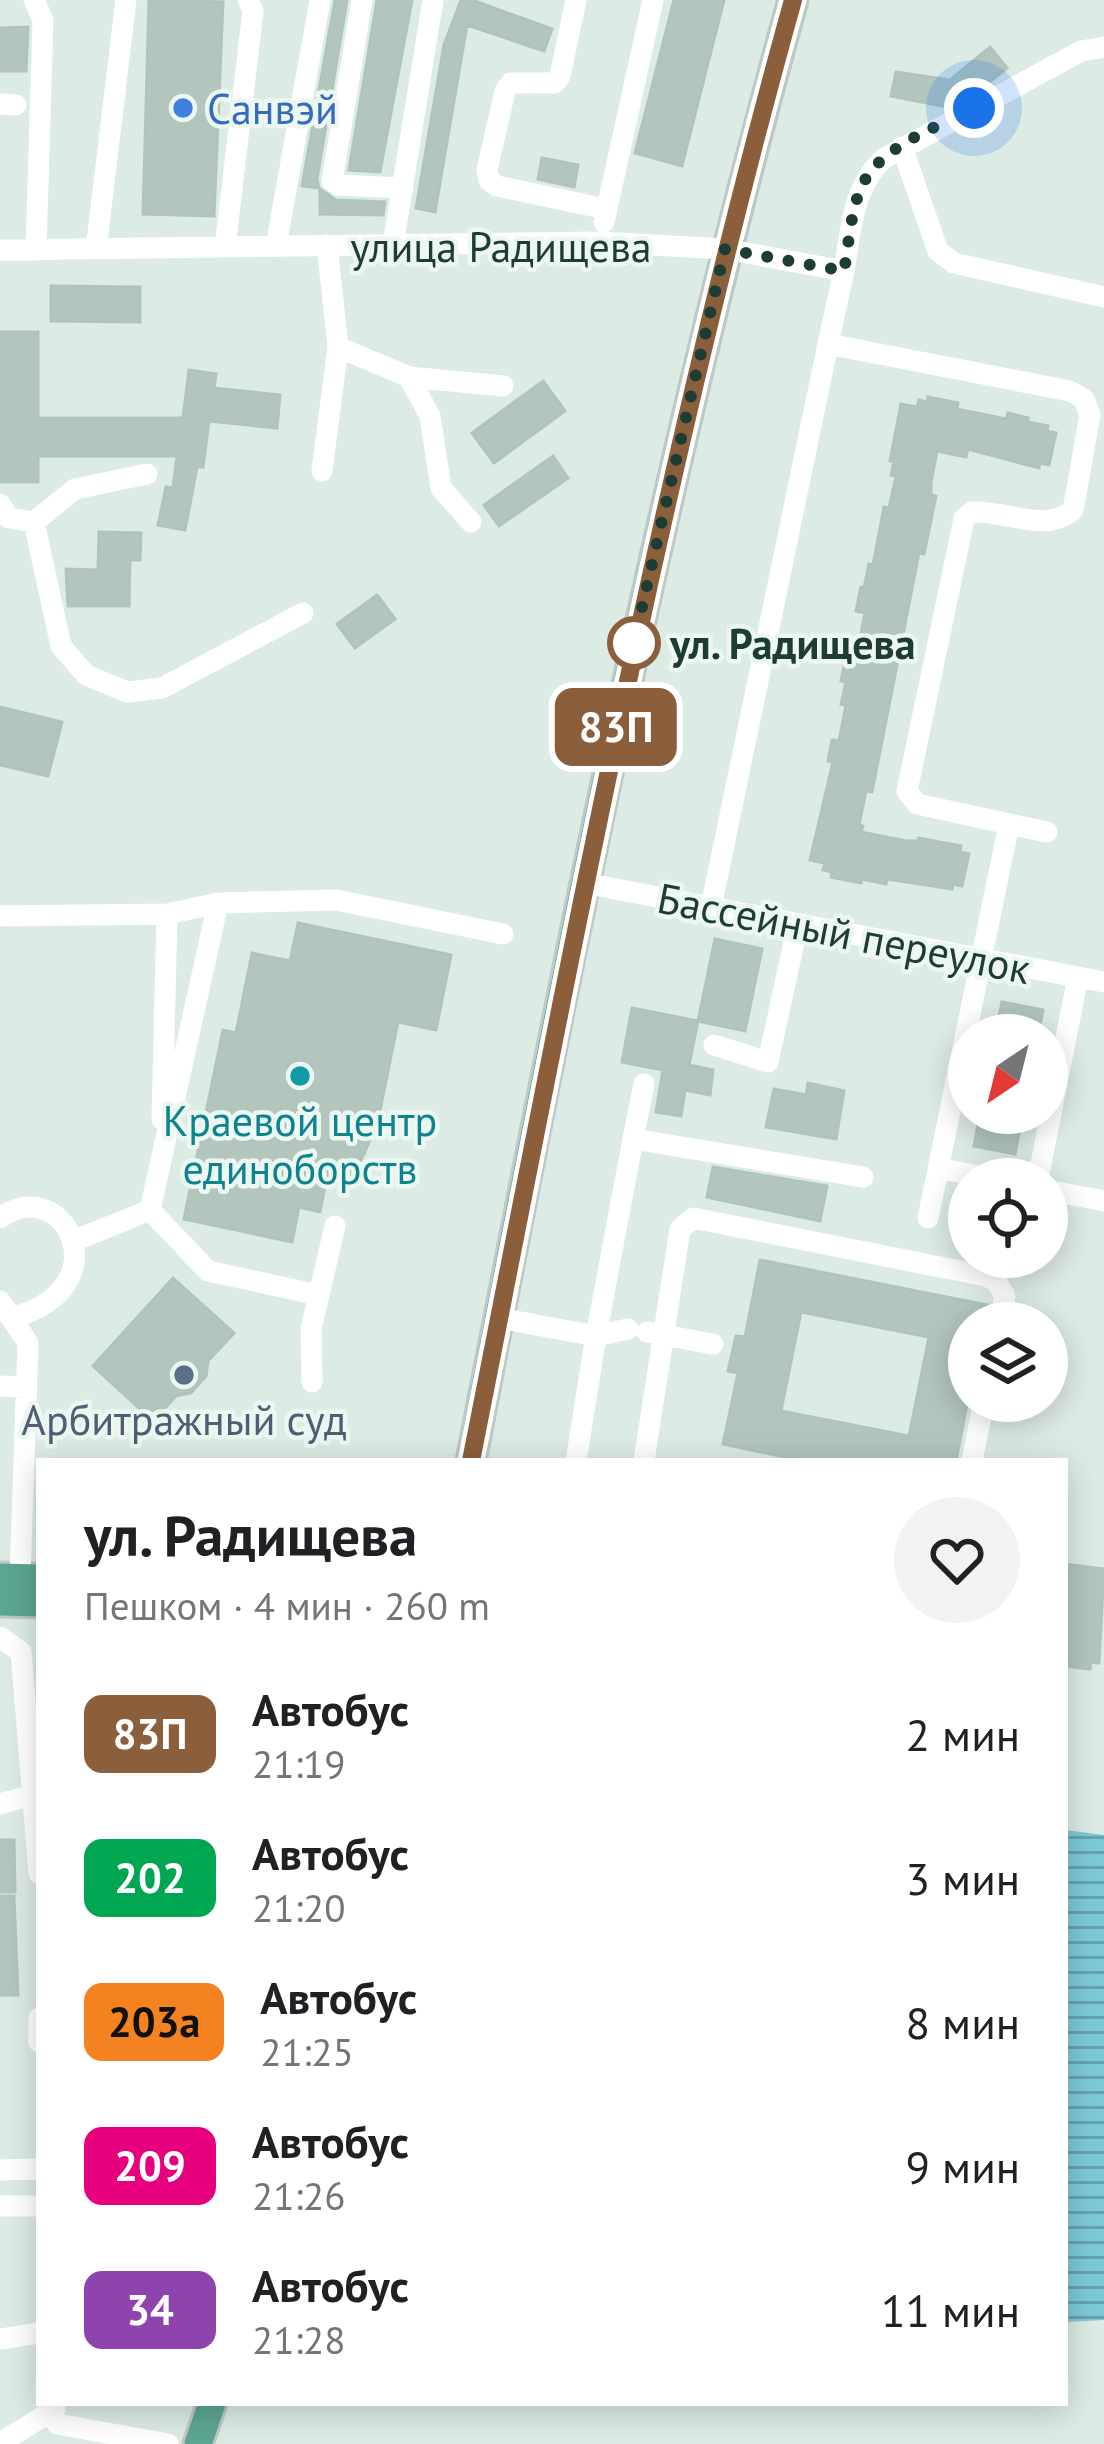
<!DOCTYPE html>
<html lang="ru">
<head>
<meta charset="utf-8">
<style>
  :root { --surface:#fff; --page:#f2f2f2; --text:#202124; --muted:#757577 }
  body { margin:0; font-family:"PT Sans",sans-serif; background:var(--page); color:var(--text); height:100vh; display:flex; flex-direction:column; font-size:45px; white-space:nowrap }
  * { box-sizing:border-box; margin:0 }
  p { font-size:39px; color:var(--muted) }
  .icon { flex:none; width:66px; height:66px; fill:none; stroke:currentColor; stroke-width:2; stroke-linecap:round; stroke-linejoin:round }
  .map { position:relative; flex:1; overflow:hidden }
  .drawer { position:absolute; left:36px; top:1458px; width:1032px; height:948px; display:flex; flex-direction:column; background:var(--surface); border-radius:0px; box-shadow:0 6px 30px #0003 }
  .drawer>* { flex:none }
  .badge { padding:0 24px; border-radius:18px; font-size:42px; line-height:78px }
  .needle { width:78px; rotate:215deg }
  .tools { position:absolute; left:948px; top:1014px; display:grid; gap:24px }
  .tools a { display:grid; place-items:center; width:120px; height:120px; border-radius:50%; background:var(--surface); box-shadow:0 6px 30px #0003; font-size:60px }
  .you { position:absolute; width:60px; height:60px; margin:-30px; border:9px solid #fff; border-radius:50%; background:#1a73e8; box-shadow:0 0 0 18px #1a73e833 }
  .map>.badge { position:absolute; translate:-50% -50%; box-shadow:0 0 0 6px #fff }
  .round { display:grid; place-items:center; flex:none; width:126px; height:126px; border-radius:63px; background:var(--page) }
  .overview { display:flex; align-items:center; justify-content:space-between; height:204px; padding:0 48px }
  h1 { font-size:57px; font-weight:800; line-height:90px }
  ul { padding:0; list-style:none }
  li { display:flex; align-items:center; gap:36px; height:144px; padding:0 48px }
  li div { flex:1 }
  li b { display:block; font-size:45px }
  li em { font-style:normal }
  li .badge { min-width:132px; font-weight:700; text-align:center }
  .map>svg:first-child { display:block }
  .water { fill:url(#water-rules) }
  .building { fill:#b2c6be; stroke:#afc5bc; stroke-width:3; fill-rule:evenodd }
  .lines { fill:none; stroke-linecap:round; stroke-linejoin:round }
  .major-casing { stroke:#c0c8c6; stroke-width:33 }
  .minor { stroke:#fff; stroke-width:21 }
  .major { stroke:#5ca693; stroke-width:27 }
  .line-casing { stroke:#fff; stroke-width:27 }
  .line { stroke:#8b5e3c; stroke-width:18 }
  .walk { stroke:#1d3c34; stroke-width:12; stroke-dasharray:0 21.6 }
  .shop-dot { fill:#3f7fe0; stroke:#edf7f2; stroke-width:4.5 }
  .stop-dot { fill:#fff; stroke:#8b5e3c; stroke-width:6 }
  .culture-dot { fill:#0f9aa8; stroke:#edf7f2; stroke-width:4.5 }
  .service-dot { fill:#5c6f8a; stroke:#edf7f2; stroke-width:4.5 }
  .labels { text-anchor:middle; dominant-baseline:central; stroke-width:9; stroke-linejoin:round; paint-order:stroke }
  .shop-label { font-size:42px; fill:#366cbe; stroke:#edf7f2; text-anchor:start }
  .street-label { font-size:42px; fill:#1d3c34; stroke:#edf7f2 }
  .stop-label { font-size:42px; font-weight:bold; fill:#1d3c34; stroke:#edf7f2; text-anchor:start }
  .culture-label { font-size:42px; fill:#0d838f; stroke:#edf7f2 }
  .service-label { font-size:42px; fill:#4e5e75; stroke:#edf7f2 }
</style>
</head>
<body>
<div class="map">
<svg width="1104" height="2444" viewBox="0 0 1104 2444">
  <defs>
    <pattern id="water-rules" width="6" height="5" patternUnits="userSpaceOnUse" patternTransform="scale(3)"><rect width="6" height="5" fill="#7dc9d8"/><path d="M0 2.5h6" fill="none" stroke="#66a4b0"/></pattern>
  </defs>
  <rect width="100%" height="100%" fill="#ddebe5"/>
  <path class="water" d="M1065,1830L1104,1835V2320L1065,2322Z"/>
  <path class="building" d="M149,0L223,2L214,216L143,214Z
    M335,0H347L317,179L319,188L302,186Z
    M377,0H412L380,172L349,170Z
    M461,0H472L552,29L544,51L467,25L435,212L416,208L444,45Z
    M674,0H724L682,166L635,153Z
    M28,27L26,71H0V28Z
    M990,47L1007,68L982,88L947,107L891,96L896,72L950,80Z
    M542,158L578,165L574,187L538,179Z
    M320,189L336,200L385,202L383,215L320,214Z
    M51,286L140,287V322L51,321Z
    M0,332H38V418H183L189,370L216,374L214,388L280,395L277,428L209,421L203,467H197L185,530L158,525L166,487L173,488L177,456H38V482H0Z
    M543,381L565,411L494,463L472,433Z
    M928,397L958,403L957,409L1006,419L1008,413L1028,418V422L1048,426L1047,431L1056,433L1049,465L1040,463L1039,468L968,449L966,457L937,451L931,483V495L936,496L924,554L919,553L872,792L866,791L859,825L863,826L861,832L906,841H919V838L961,846L960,852L969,854L962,886L953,884L952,889L887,879L886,884L862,879L861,883L831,877L832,872L823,870L825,863L810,860L833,762L828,761L832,740L839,741L846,705L841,704L846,682L841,681L846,657L856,659L865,613L856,611L861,587L864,588L869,564L873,565L884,507L889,508L896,476L891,475L894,462L890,461L901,404L917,407L919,400L927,402Z
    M553,456L568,478L499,526L484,505Z
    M99,532L141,533L140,560H130L129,606H68L66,569L98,570Z
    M377,595L395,619L355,648L337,624Z
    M0,707L62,722L48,776L0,765Z
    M298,923L451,955L436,1030L398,1022L378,1120L364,1154L350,1180L327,1176L320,1212L299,1207L292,1242L184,1219L223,1030L236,1033L252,953L290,961Z
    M715,939L762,949L745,1031L698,1021Z
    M1002,1002L1043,1010L1038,1035H995Z
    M632,1008L698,1021L689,1065L713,1070L710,1095L685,1090L681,1116L656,1112L663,1070L622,1062Z
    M808,1083L844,1091L836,1139L766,1127L774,1089L806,1095Z
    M980,1113H1023L1015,1154L974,1146Z
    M713,1167L827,1186L820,1221L707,1197Z
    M760,1260L987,1305L983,1323H969V1394L956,1461H804L723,1444L738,1373L728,1371L736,1336L745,1337ZM801,1312L929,1337L909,1436L781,1411Z
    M173,1278L234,1333L208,1361L206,1376L191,1393L176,1396L153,1421L93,1366Z
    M1065,1564L1104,1569L1099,1663L1091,1662L1090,1669L1065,1666Z
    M0,1840H14L15,1892H0Z
    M0,1896H14L18,1995H0Z"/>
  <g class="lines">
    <defs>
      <path id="major" d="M471,1461C566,971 660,481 793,0
        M0,1577L39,1578
        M0,1602L39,1603
        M198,2444L212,2403"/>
    </defs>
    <use href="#major" class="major-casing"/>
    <path class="minor" d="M34,0L43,20L36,250
      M362,0L332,181L338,185L403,188
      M576,0L560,76L555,83H511L505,91L487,170L489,180L497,186L606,209
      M0,104L16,105
      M902,147L938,251L954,263L1104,297
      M604,222L653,0
      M327,245L338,347L409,377L503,386
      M393,245L433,0
      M276,246L320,0
      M225,247L253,11L248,0
      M96,249L126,0
      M0,250L599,242L725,249L844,271C851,231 852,188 883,159L1081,51L1104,47
      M828,344L844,271
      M409,377L430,416L441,488L471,522
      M322,471L338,347
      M0,504L9,518L34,522L75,489L147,474
      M34,522L61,646L86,675L127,692L162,688L303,613
      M1009,824L1047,832
      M584,883L1104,982
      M711,907L828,344L1070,391L1084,399L1090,415L1073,510C1045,534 1006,510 972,512L964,519L907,791L917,804L1009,824L928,1218
      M0,916L167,914L218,903L336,900L503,934
      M714,1045L768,1062L798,924
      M162,1119L167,914
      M633,1139L644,1084
      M938,1168L993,1179
      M1038,1179L1078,977
      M1047,1190L1104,1201
      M150,1210L208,1271L319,1295
      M0,1218C63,1171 125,1288 11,1318
      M76,1240L150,1210L218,903
      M0,1301L28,1343L20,1577
      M499,1318L596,1336L576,1461
      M628,1329L596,1336L633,1139L863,1177
      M647,1332L713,1344
      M312,1382L311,1329L335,1226
      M0,1386L27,1387
      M644,1461L680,1229L693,1218L986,1276L996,1281L1005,1296L999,1323
      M972,1461L984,1401
      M0,1637L21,1652L39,1873
      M0,1804L32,1795
      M39,2018V2042
      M0,2170L39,2169
      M0,2206H39
      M0,2339L39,2333
      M57,2424L168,2444
      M0,2443L55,2409"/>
    <use href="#major" class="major"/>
  </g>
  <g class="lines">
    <defs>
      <path id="line" d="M471,1461C568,971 659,482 793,0"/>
    </defs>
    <use href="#line" class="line-casing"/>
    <use href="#line" class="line"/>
    <path class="walk" d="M634,643L633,646L725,249L844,271C849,244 850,214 861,188C878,147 936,128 974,108"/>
  </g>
  <circle class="shop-dot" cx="183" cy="108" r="12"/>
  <circle class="stop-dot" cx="634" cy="643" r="24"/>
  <circle class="culture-dot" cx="300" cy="1076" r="12"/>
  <circle class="service-dot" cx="184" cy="1375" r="12"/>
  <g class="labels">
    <g class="shop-label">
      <text x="207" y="108">Санвэй</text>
    </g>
    <g class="street-label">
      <text x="501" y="246">улица Радищева</text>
      <text transform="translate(844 933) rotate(11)">Бассейный переулок</text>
    </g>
    <g class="stop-label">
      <text x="670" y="643">ул. Радищева</text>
    </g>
    <g class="culture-label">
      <text x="300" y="1120">Краевой центр<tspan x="300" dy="48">единоборств</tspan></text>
    </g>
    <g class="service-label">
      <text x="184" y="1419">Арбитражный суд</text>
    </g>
  </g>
</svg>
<div class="tools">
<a><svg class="needle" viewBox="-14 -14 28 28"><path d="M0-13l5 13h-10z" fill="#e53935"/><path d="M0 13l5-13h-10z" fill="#757577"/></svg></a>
<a><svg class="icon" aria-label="locate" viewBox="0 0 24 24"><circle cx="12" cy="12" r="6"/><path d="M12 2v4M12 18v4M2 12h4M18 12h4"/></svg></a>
<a><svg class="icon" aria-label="layers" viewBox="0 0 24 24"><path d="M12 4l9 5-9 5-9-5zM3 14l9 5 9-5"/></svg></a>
</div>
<div class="you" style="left:974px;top:108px"></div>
<b class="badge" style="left:616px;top:727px;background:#8b5e3c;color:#fff">83П</b>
<section class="drawer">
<div class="overview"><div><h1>ул. Радищева</h1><p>Пешком · 4 мин · 260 m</p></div><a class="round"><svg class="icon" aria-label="heart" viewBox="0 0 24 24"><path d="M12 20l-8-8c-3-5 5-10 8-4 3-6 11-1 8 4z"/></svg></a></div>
<ul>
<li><span class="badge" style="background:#8b5e3c;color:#fff">83П</span><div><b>Автобус</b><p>21:19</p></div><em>2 мин</em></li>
<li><span class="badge" style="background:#00a651;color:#fff">202</span><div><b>Автобус</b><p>21:20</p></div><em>3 мин</em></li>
<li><span class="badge" style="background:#f58220;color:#111">203а</span><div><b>Автобус</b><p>21:25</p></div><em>8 мин</em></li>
<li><span class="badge" style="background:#e6007e;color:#fff">209</span><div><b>Автобус</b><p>21:26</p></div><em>9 мин</em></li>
<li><span class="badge" style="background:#8e44ad;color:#fff">34</span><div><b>Автобус</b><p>21:28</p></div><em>11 мин</em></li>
</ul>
</section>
</div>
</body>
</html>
